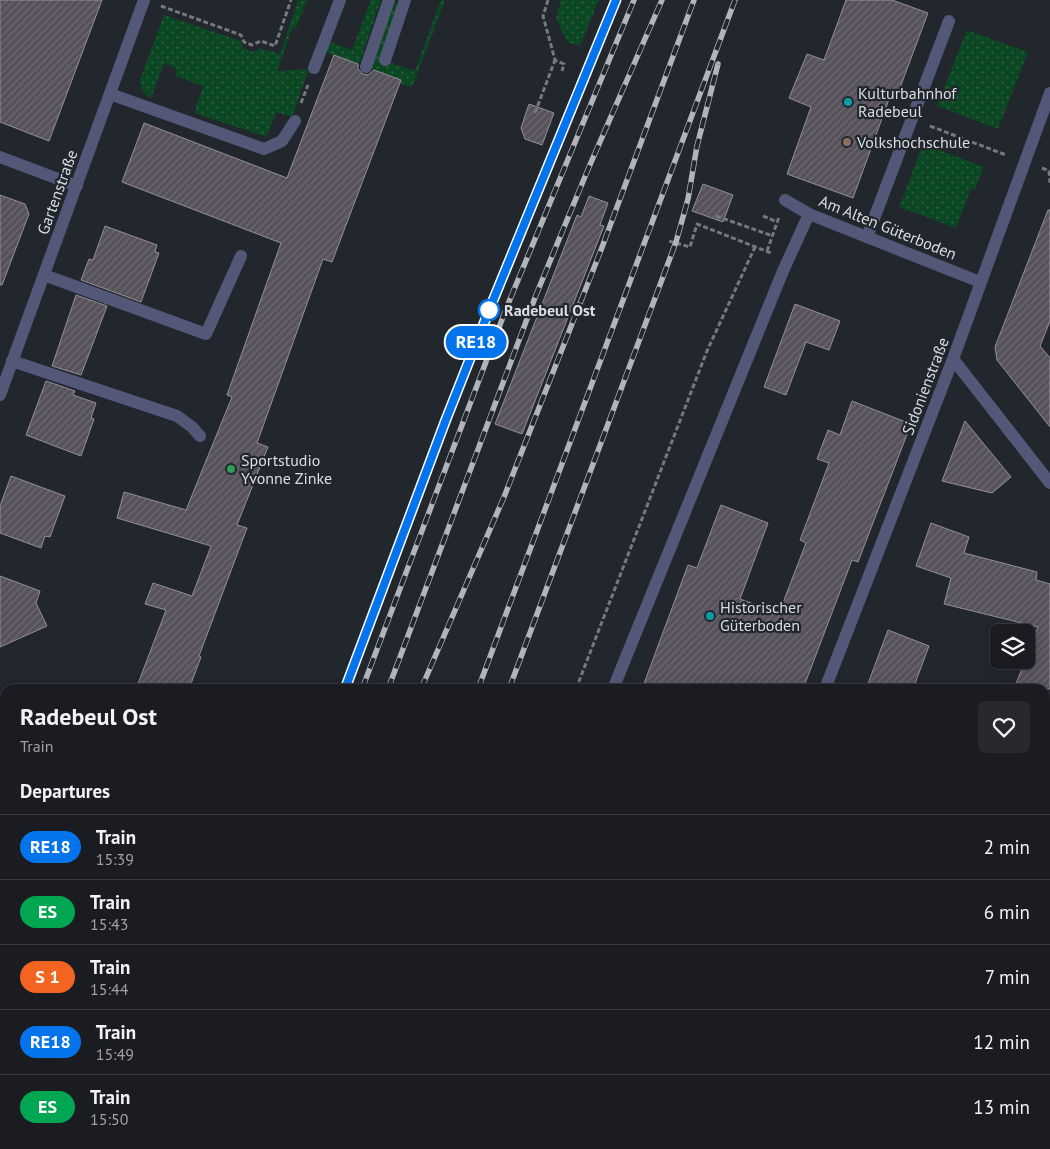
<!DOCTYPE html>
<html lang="en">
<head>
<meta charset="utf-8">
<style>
  :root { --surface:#1a1c22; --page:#27292f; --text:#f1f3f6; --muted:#9fa1a5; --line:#383a40 }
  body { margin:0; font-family:"PT Sans",sans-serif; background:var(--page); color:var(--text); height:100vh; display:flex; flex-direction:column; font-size:19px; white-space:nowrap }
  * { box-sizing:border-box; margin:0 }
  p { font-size:16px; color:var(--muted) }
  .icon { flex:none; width:28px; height:28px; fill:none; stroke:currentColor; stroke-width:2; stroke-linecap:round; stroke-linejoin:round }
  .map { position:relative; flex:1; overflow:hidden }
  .side { position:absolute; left:0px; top:684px; width:1050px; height:466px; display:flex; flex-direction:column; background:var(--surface); border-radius:15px 15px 0 0; box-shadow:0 2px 12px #0003,0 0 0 1px var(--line) }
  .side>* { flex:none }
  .badge { padding:0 10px; border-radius:16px; font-size:18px; line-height:32px }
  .tools { position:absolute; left:990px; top:624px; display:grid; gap:10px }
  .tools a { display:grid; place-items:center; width:45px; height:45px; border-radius:8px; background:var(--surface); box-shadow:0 2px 12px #0003,0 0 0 1px var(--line); font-size:25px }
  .map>.badge { position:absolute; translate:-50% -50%; box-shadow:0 0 0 2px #fff }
  h2 { padding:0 20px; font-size:19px; line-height:45px }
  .round { display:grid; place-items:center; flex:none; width:52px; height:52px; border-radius:8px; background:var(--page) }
  .headline { display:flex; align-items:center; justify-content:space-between; height:85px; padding:0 20px }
  h1 { font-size:24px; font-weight:700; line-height:38px }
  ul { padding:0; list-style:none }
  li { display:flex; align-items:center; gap:15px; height:65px; padding:0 20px; border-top:1px solid var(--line) }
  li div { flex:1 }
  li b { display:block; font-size:19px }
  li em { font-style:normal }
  li .badge { min-width:55px; font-weight:700; text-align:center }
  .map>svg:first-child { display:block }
  .grass { fill:url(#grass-dots) }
  .building { fill:url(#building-hatch); stroke:#948f98 }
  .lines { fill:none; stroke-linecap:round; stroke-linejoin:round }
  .path { stroke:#75797f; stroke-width:3; stroke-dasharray:5 2.5; stroke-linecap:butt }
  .service { stroke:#545878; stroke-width:12 }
  .minor { stroke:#545878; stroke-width:12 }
  .rail-casing { stroke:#b1b4ba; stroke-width:5.5 }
  .rail { stroke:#22262d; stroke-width:4; stroke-dasharray:11; stroke-linecap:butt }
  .line-casing { stroke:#fff; stroke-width:11 }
  .line { stroke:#0474ec; stroke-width:8 }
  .culture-dot { fill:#0f9aa8; stroke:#22262d; stroke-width:2 }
  .education-dot { fill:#8d6e63; stroke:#22262d; stroke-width:2 }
  .stop-dot { fill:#fff; stroke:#0474ec; stroke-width:2.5 }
  .leisure-dot { fill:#2e9e5b; stroke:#22262d; stroke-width:2 }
  .labels { text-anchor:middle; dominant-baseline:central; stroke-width:4.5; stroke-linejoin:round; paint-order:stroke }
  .poi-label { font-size:16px; fill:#dadde2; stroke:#22262d; text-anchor:start }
  .street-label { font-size:16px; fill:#dadde2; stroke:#22262d }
  .stop-label { font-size:16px; font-weight:bold; fill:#dadde2; stroke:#22262d; text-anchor:start }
</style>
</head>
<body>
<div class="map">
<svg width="1050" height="1149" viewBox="0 0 1050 1149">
  <defs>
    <pattern id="grass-dots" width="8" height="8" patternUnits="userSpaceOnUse" patternTransform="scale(1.25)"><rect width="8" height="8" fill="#0b4723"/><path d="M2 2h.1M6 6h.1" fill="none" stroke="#2e6143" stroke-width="1.8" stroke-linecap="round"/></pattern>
    <pattern id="building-hatch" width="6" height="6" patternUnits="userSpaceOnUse" patternTransform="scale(1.25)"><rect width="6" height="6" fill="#56515a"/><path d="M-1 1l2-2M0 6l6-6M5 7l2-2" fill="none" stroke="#6e6a71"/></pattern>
  </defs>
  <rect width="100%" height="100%" fill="#22262d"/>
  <path class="grass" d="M298,0H307L296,28L292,29L277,71L308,69V72L292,117L276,112L267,137L194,113L203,86L175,76L177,69L164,63L151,98C142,93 141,89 140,79L164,15L241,41L243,48L254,52L260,48L280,54Z
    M371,0H381L359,64L334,55L325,53L330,42L352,50Z
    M441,0H445L412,87L399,83L400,80L371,69L394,1L400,4L380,59L415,71Z
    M561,0H599L580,46L567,42L556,18Z
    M967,30L1028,52L998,129L937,106Z
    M923,144L984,167L975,190L971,189L956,228L899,207Z"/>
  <path class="building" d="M0,0H102L49,141L0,122Z
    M846,0H892L928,13L898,93L892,91L853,198L787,174L811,107L789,98L807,54L824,60Z
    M334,55L358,64V69L363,74L368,75L374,70L401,80L332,262L323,259L257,443L268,447L237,525L247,528L199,656L201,657L189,689H136L166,610L145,604L153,583L192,596L211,546L117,518L124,492L186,510L232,397L227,395L281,243L122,182L144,123L287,178Z
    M529,104L554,113L542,145L525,139L521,128Z
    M703,184L733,195L723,222L692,211Z
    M0,195L25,204L29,214L2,285H0Z
    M589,196L608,203L600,225L604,226L522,434L495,424L577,215L581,217Z
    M1048,210H1050V321L1040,346L1050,358V427L997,360L995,347Z
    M105,226L157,245L155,252L159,253L141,302L81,280L89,259L93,260Z
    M76,295L107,306L81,375L52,366Z
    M795,304L840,321L829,350L806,342L786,395L764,387Z
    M46,381L75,391L73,395L96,403L91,418L94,419L81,456L26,435Z
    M852,401L911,424L858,562L852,560L803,689H642L688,565L697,568L721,505L768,523L740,599L779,613L806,543L800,540L829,463L817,459L828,430L840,435Z
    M965,421L1011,477L992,493L942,481Z
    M11,476L65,496L50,537L45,536L41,548L0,533V506Z
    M931,523L969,537L964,553L1037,572L1036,580L1050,584V689H1014L1038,627L944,604L951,578L916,566Z
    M0,576L40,591L36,603L47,626L0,647Z
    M888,630L929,646L913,689H866Z"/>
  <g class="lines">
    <path class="path" d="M548,0L543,16L555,60L564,64L562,71
      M161,6L241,35L244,42L252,45L261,41L275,46L291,0
      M301,103L308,85
      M535,113L555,60
      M930,126L1006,155
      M1042,168L1049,171L1050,183
      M716,216L773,236
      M763,216L777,222
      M669,241L690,247L697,224L771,253
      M767,251L779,217
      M576,689L707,351L755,247"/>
    <path class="service" d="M385,60L405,0
      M366,67L389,0
      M314,68L340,0
      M110,94L264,149L282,141L295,121
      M867,237L949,21
      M44,275L206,334L241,256
      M12,361L177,416L192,427L200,436
      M613,689L783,271L809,214
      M0,936L3,937
      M425,1149L427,1145"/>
    <path class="minor" d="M0,157L77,186
      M785,200L809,214L980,282
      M953,359L1050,483
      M0,395L144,0
      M825,689L953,359L1050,93
      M940,1145L942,1149
      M653,1149L654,1145"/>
    <defs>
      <path id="rail" d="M345,689L445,422L492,303L616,0
        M362,689L506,309L634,0
        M388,689L536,295L589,167L662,0
        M421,689L504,497L601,250L694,0
        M478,689L735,0
        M509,689L676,242L688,199L697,146L718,64
        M173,1149L175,1145
        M190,1149L192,1145
        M216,1149L218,1145
        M232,1149L234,1145"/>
    </defs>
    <use href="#rail" class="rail-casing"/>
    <use href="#rail" class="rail"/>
  </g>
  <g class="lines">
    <defs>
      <path id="line" d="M345,689L445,422L492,303L616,0"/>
    </defs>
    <use href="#line" class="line-casing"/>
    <use href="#line" class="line"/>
  </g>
  <g class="culture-dot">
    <circle cx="848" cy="102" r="5"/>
    <circle cx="710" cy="616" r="5"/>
  </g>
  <circle class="education-dot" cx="847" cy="142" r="5"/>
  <circle class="stop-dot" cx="489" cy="310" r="10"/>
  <circle class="leisure-dot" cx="231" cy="469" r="5"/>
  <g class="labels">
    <g class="poi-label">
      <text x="858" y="93">Kulturbahnhof<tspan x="858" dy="18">Radebeul</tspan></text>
      <text x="857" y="142">Volkshochschule</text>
      <text x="241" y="460">Sportstudio<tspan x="241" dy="18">Yvonne Zinke</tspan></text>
      <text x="720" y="607">Historischer<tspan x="720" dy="18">Güterboden</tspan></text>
    </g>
    <g class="street-label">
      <text transform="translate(57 192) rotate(-70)">Gartenstraße</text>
      <text transform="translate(888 227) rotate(22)">Am Alten Güterboden</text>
      <text transform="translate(925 386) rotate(-69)">Sidonienstraße</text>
    </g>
    <g class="stop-label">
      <text x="504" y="310">Radebeul Ost</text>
    </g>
  </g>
</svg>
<div class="tools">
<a><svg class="icon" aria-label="layers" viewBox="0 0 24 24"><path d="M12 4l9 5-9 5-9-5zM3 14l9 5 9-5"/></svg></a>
</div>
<b class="badge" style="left:476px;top:342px;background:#0474ec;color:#fff">RE18</b>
<section class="side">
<div class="headline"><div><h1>Radebeul Ost</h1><p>Train</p></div><a class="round"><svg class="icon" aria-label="heart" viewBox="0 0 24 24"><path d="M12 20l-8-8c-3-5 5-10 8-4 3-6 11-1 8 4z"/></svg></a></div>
<h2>Departures</h2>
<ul>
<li><span class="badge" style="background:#0474ec;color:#fff">RE18</span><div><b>Train</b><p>15:39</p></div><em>2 min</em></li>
<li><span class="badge" style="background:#00a651;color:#fff">ES</span><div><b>Train</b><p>15:43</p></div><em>6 min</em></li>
<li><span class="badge" style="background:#f36421;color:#fff">S 1</span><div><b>Train</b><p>15:44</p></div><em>7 min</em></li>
<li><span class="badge" style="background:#0474ec;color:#fff">RE18</span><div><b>Train</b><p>15:49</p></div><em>12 min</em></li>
<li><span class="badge" style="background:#00a651;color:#fff">ES</span><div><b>Train</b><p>15:50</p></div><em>13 min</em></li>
</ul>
</section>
</div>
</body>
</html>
